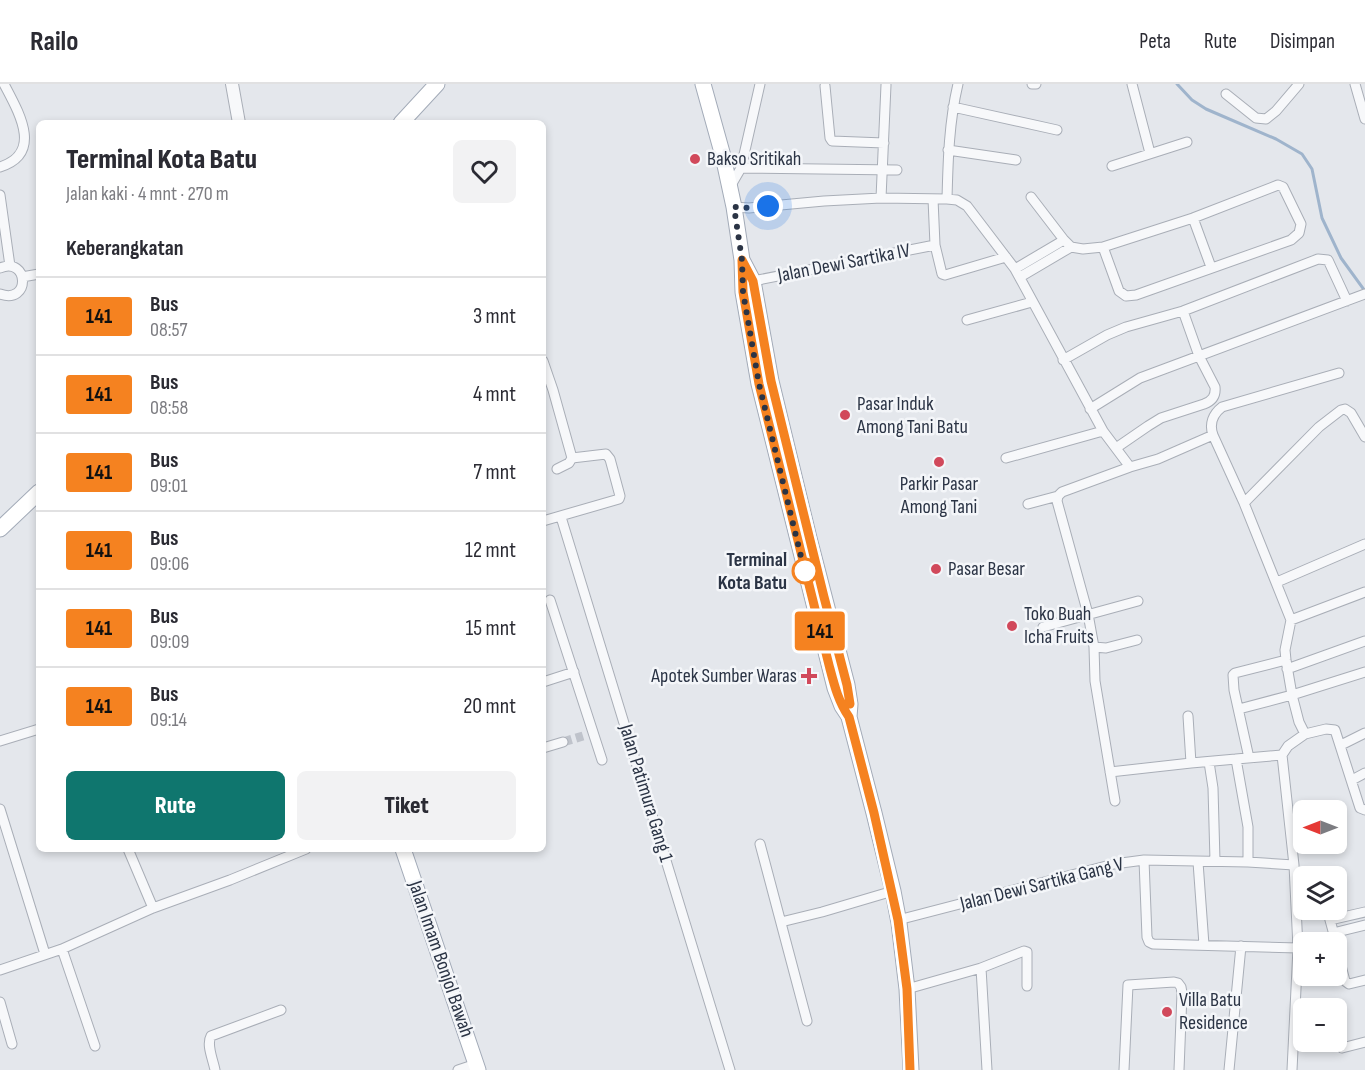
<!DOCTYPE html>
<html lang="id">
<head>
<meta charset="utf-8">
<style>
  :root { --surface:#fff; --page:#f2f2f3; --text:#2b2b33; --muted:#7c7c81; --line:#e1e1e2; --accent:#0f766e }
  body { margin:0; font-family:"Sofia Sans Condensed",sans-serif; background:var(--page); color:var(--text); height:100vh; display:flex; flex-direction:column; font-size:22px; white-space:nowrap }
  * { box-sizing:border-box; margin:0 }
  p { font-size:20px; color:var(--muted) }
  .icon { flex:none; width:33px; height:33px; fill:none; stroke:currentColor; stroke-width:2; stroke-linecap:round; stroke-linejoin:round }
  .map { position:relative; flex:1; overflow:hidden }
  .details { position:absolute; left:36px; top:36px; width:510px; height:732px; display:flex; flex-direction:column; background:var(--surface); border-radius:9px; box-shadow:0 3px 9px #0003 }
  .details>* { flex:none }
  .badge { padding:0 12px; border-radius:4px; font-size:21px; line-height:39px }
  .needle { width:39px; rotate:270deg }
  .tools { position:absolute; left:1293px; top:716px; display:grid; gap:12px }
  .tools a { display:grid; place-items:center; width:54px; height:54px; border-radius:9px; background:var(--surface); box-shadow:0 3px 9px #0003; font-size:30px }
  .you { position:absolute; width:30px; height:30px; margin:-15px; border:4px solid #fff; border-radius:50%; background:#1a73e8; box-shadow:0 0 0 9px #1a73e833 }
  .map>.badge { position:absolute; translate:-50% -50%; box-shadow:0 0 0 3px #fff }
  h2 { padding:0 30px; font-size:22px; line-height:54px }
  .round { display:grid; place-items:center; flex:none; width:63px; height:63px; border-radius:9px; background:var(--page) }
  .overview { display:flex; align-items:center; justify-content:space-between; height:102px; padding:0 30px }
  h1 { font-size:28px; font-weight:800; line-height:45px }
  .cta { display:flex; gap:12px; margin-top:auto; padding:12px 30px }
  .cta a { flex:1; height:69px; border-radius:9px; background:var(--accent); color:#fff; font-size:24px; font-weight:800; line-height:69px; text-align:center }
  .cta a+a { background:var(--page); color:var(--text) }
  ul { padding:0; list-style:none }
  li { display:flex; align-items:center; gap:18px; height:78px; padding:0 30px; border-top:2px solid var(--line) }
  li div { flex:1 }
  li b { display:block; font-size:22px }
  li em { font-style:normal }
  li .badge { min-width:66px; font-weight:700; text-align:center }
  header { display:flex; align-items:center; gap:36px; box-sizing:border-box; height:84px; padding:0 30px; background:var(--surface); border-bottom:2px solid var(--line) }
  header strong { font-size:28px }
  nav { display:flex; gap:33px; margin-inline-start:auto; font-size:21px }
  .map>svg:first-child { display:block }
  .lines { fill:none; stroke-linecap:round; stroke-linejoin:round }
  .stream { stroke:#9fb4cc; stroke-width:3 }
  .minor-tunnel { stroke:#bfc3cb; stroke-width:9; stroke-dasharray:9 4.5; stroke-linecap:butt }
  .minor-casing { stroke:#a9aeb7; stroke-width:11 }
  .tertiary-casing { stroke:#a9aeb7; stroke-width:14 }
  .primary-casing { stroke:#a3abb8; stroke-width:17 }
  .minor { stroke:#f7f8fa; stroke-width:9 }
  .tertiary { stroke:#f7f8fa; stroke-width:12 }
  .primary { stroke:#fff; stroke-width:15 }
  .line-casing { stroke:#fff; stroke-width:14 }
  .line { stroke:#f58220; stroke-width:9 }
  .walk { stroke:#2b3445; stroke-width:6; stroke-dasharray:0 10.8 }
  .poi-dot { fill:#d1495b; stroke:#f4f6f9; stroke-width:2 }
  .stop-dot { fill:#fff; stroke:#f58220; stroke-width:3 }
  .labels { text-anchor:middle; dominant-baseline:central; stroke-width:5; stroke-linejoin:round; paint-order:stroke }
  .poi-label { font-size:20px; fill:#2b3445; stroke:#f4f6f9; text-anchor:start }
  .street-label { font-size:20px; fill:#2b3445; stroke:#f4f6f9 }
  .stop-label { font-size:20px; font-weight:bold; fill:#2b3445; stroke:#f4f6f9; text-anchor:end }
</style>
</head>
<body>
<header>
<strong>Railo</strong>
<nav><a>Peta</a><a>Rute</a><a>Disimpan</a></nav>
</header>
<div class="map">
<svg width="1365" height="986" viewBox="0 0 1365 986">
  <rect width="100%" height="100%" fill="#e4e7ec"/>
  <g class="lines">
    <path class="stream" d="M1177,0L1192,16L1206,25L1276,55L1302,70L1312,85L1322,134L1341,174L1365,207"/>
    <path class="minor-tunnel" d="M563,658L583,652"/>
    <defs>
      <path id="minor" d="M1032,0H1036
        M1132,0L1150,69
        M1355,0L1365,35
        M825,2L830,54L832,57L884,59
        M1226,10L1256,34L1266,35L1276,27L1299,0
        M953,23L1057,46
        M948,66L1016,76
        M1112,82L1187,58
        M0,83C44,69 18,27 4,0
        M741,84L897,86
        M730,103L741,84L760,0
        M0,111L10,182
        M1031,113L1064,156L1071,163L1083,165L1103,163L1193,134L1278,101L1283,103L1301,140L1299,149L1291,156L1136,211L1126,212L1119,207L1103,163
        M881,114L886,1
        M933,115L935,161L942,190L945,191L1006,173
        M947,115C948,76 949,38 958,0
        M734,123L749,124L824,117L881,114L947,115L957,116L967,122L1015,185L1103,347L1130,383
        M1193,134L1211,183
        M0,184C29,172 31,221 0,210
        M1015,185L1064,156
        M22,193L39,190
        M1020,193L1071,163
        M753,197L935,161
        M967,236L1032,218
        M1063,276L1107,251L1126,243L1183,227L1318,175L1328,176L1347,217
        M543,277L553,306L572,374L569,379L557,385
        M1090,325L1140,294L1365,210
        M1213,351C1209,340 1213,330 1222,323L1339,289
        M1116,364L1148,342L1161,334L1204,320C1212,317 1216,312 1215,303L1199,272L1183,227
        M1006,374L1103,347
        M1244,419L1319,343L1341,326L1345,325L1351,329L1365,353
        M1028,420L1058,412
        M561,433L730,986
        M543,437L619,415L620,412L610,375L606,370L572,374
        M1277,498L1365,460
        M550,516L602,676
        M1291,536L1365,508
        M1043,543L1138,517
        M1094,563L1106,564L1137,556
        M1287,585L1365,557
        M543,598L574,588
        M1239,625L1292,611L1365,588
        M1188,632L1191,679
        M1305,650L1326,645L1335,646L1360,724L1365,726
        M0,657L39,645
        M1341,661L1365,649
        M543,664L563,658
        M1249,674L1234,606L1233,591L1235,589L1286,576
        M1236,675L1248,743V778
        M1209,678L1213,704L1215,777
        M1110,688L1191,679L1282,671
        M1352,696L1365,689
        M1115,717L1095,597L1094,563L1088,530L1057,417L1058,412L1062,408L1130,383L1158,375L1213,351L1244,419L1291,536L1285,566L1286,576L1292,611L1299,638L1305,650L1288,662L1282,671L1294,781L1298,864L1292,986
        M0,725L45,870
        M760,760L807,937
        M128,765L153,824
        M1144,776L1147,853L1149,858L1153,860L1298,864
        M1198,778L1204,861
        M1327,825L1336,858
        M898,836L1114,780L1144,776L1248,778L1294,781
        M1330,836L1365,828
        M781,838L822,828L893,807
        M1333,849L1365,841
        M1336,862L1345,897L1349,900L1365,896
        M62,865L95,962
        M981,884L1024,867L1027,868V902
        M0,886L62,865L153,824L230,796L306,765
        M907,905L981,884L987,986
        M0,918L12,960
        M1342,964L1365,958
        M215,986C213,975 206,961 211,952L281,926
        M458,986L476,980
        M1124,986L1128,901L1174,898L1178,899L1181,903L1182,909L1179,986
        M1229,986L1241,862"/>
      <path id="tertiary" d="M232,0L239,39"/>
      <path id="primary" d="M703,0L723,72L734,123L742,176L743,208L759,300L835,604L842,622L848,631
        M401,39L437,0
        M742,176L753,197L771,297L809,454L847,601L850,620L849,633L874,729L893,807L899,839L907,905L911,986
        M0,445L39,408
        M403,765L478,986"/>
    </defs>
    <use href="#minor" class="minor-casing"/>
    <use href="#tertiary" class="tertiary-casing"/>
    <use href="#primary" class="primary-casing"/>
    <use href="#minor" class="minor"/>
    <use href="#tertiary" class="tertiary"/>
    <use href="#primary" class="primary"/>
  </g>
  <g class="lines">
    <defs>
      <path id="line" d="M850,620L847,601L824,513L771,297L753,197L742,176L743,208L759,300L829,581C834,600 838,617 849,633L874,729L898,836L907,905L910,986"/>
    </defs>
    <use href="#line" class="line-casing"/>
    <use href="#line" class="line"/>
    <path class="walk" d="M768,122L749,124L734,123L742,176L743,208L759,300L807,497L805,487"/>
  </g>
  <g class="poi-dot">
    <circle cx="695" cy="75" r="6"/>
    <circle cx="845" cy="331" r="6"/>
    <circle cx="939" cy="378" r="6"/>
    <circle cx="936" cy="485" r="6"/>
    <circle cx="1012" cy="542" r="6"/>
    <path d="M806 583h6v6h6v6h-6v6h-6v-6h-6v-6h6z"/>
    <circle cx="1167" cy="928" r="6"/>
  </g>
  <circle class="stop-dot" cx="805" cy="487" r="12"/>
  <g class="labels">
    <g class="poi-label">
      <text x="707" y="75">Bakso Sritikah</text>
      <text x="857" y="320">Pasar Induk<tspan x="857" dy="23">Among Tani Batu</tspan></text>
      <text x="939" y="400" text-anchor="middle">Parkir Pasar<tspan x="939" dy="23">Among Tani</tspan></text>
      <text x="948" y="485">Pasar Besar</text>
      <text x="1024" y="530">Toko Buah<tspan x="1024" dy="23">Icha Fruits</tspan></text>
      <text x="797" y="592" text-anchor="end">Apotek Sumber Waras</text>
      <text x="1179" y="916">Villa Batu<tspan x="1179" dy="23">Residence</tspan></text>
    </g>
    <g class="street-label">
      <text transform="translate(844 179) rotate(-11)">Jalan Dewi Sartika IV</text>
      <text transform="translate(646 709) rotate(73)">Jalan Patimura Gang 1</text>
      <text transform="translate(1042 800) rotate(-14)">Jalan Dewi Sartika Gang V</text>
      <text transform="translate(441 875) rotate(71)">Jalan Imam Bonjol Bawah</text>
    </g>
    <g class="stop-label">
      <text x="787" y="476">Terminal<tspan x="787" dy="23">Kota Batu</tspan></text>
    </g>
  </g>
</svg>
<div class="tools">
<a><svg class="needle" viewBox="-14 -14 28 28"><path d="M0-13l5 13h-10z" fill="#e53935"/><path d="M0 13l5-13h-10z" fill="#7c7c81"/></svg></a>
<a><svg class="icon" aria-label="layers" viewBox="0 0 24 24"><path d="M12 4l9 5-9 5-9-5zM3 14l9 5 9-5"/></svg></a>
<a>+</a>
<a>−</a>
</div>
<div class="you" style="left:768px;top:122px"></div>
<b class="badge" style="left:820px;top:547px;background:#f58220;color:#111">141</b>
<section class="details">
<div class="overview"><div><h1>Terminal Kota Batu</h1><p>Jalan kaki · 4 mnt · 270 m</p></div><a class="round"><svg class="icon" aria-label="heart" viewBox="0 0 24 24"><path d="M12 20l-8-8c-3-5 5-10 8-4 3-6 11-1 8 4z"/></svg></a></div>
<h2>Keberangkatan</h2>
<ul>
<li><span class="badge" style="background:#f58220;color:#111">141</span><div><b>Bus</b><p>08:57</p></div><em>3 mnt</em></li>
<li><span class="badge" style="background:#f58220;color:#111">141</span><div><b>Bus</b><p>08:58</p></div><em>4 mnt</em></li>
<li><span class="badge" style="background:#f58220;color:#111">141</span><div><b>Bus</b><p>09:01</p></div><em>7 mnt</em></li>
<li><span class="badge" style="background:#f58220;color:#111">141</span><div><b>Bus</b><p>09:06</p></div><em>12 mnt</em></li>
<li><span class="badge" style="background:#f58220;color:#111">141</span><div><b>Bus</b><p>09:09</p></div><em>15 mnt</em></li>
<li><span class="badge" style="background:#f58220;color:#111">141</span><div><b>Bus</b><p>09:14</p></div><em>20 mnt</em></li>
</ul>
<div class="cta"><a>Rute</a><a>Tiket</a></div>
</section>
</div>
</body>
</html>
